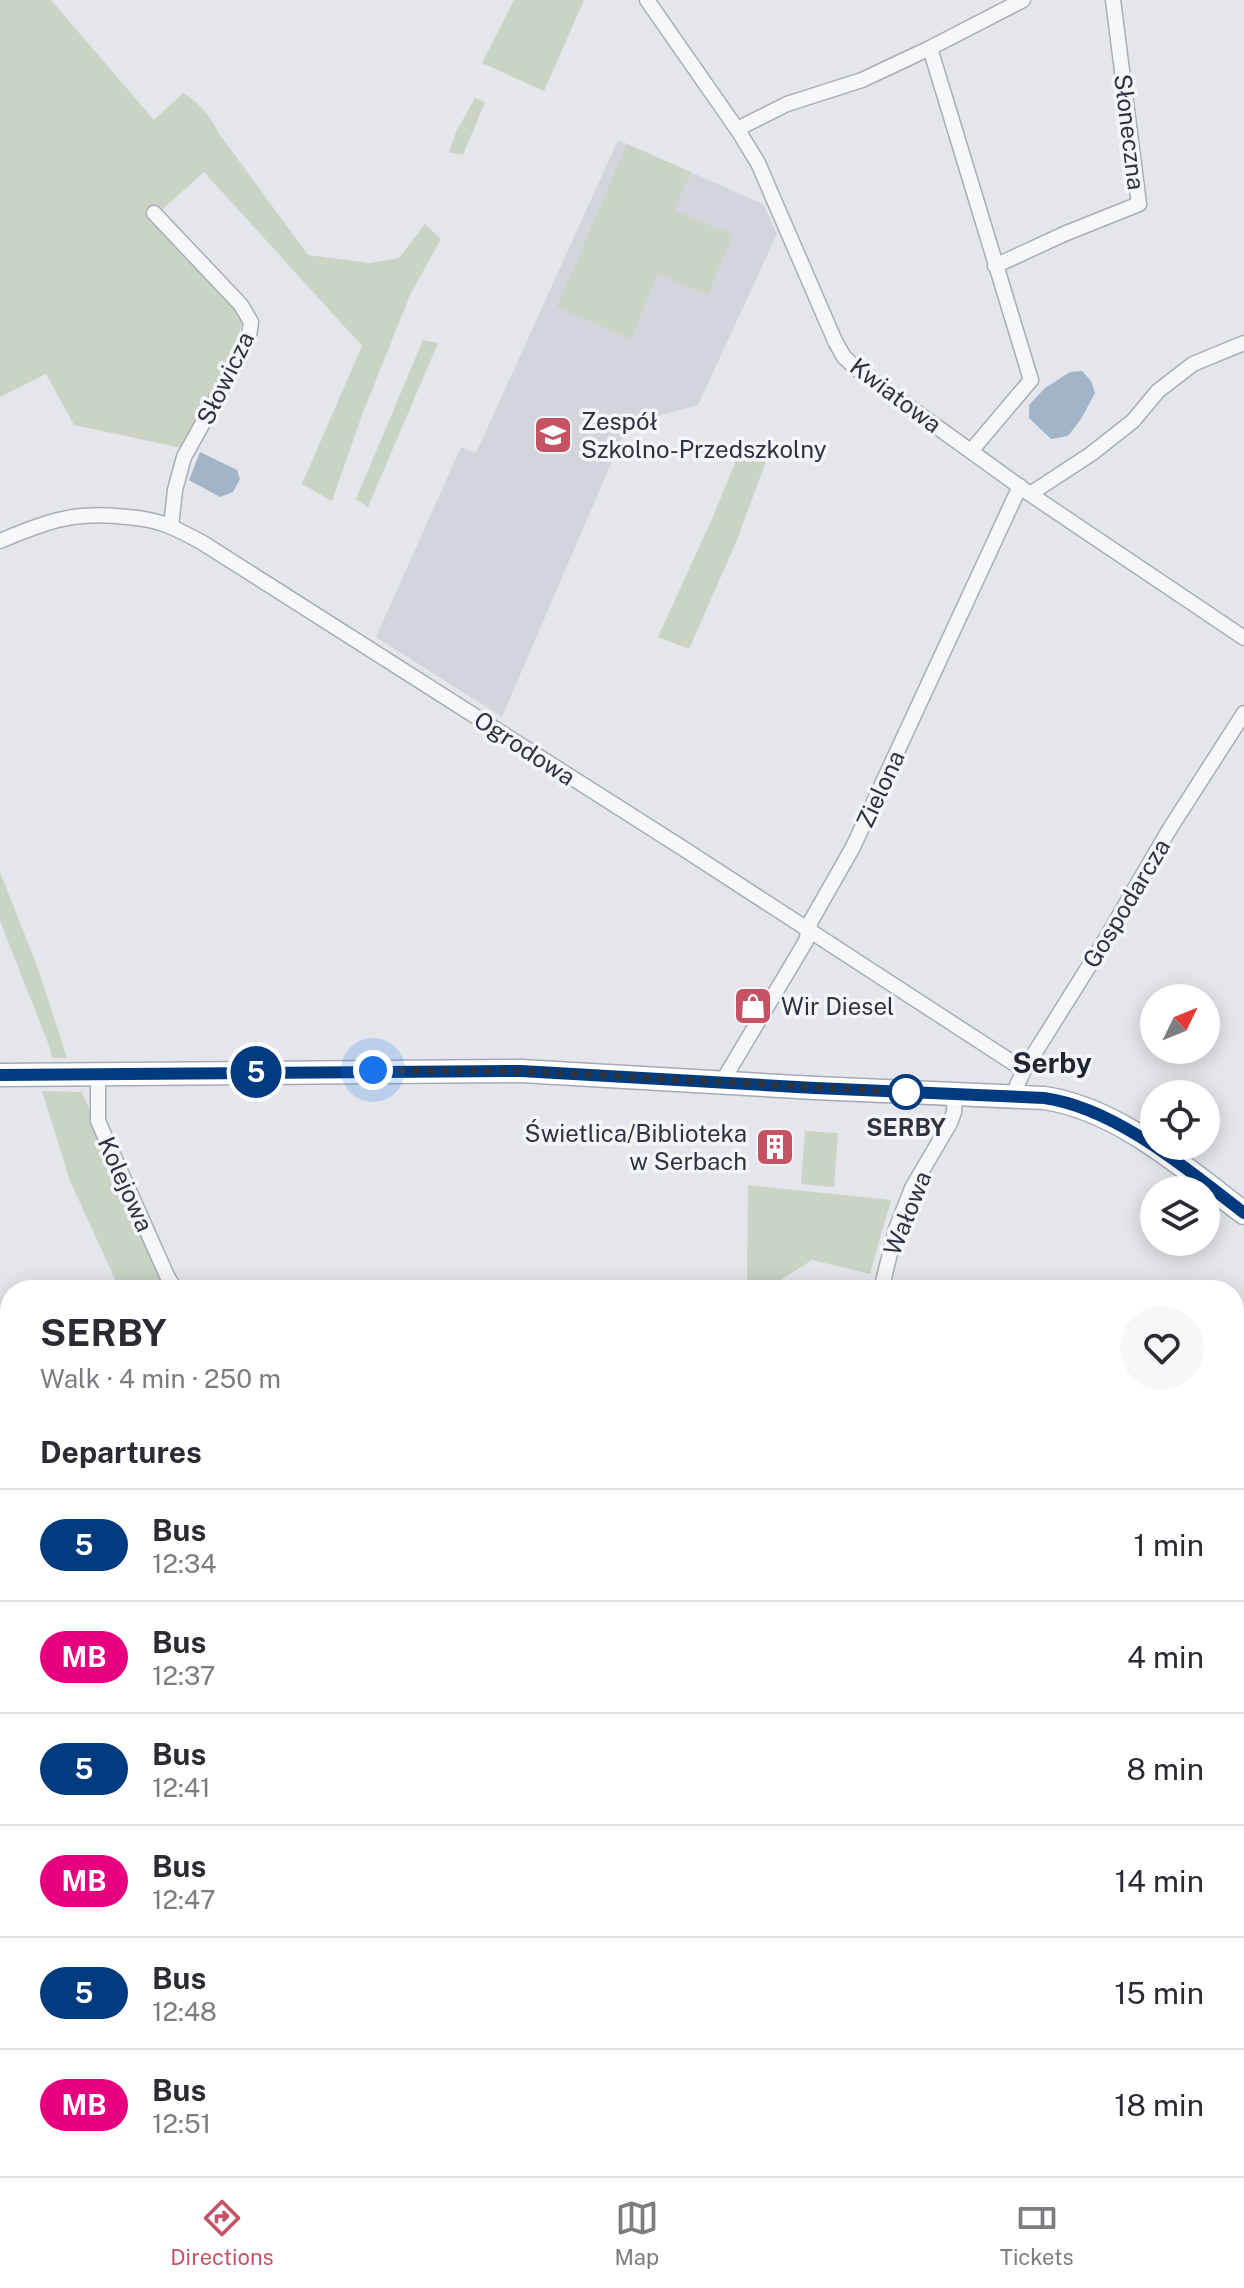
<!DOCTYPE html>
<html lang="en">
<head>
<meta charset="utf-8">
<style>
  :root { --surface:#fff; --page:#f7f7f7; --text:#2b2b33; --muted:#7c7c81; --line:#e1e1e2; --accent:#c65364 }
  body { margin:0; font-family:"Public Sans",sans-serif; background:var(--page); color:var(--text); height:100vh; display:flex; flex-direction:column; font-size:30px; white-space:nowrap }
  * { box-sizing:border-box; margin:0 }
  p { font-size:26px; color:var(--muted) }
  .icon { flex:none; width:44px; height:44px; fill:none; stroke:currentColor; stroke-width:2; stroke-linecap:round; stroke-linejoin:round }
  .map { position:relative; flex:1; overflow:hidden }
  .panel { position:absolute; left:0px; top:1280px; width:1244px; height:896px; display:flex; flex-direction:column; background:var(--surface); border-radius:32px 32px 0 0; box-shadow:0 4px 20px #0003 }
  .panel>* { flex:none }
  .badge { padding:0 16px; border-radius:26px; font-size:28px; line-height:52px }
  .needle { width:52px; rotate:47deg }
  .tools { position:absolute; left:1140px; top:984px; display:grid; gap:16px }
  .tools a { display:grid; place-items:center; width:80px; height:80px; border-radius:50%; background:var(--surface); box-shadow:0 4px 20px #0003; font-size:40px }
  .you { position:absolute; width:40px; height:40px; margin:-20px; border:6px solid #fff; border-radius:50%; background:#1a73e8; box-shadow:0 0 0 12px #1a73e833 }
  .map>.badge { position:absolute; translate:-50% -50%; box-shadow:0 0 0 4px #fff }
  h2 { padding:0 40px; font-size:30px; line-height:72px }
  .round { display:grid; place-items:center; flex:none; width:84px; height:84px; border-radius:42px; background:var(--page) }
  .headline { display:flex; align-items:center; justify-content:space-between; height:136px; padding:0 40px }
  h1 { font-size:38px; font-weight:700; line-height:60px }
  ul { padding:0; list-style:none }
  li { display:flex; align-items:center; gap:24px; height:112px; padding:0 40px; border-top:2px solid var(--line) }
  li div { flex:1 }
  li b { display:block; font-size:30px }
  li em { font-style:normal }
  li .badge { min-width:88px; font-weight:700; text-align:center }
  .tab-bar { display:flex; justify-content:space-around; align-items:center; height:112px; border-top:2px solid var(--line); background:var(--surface); font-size:22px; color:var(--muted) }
  .tab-bar a { display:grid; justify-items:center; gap:4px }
  .tab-bar .on { color:var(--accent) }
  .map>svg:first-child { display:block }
  .built { fill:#d2d6dc }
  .green { fill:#c9d4c5 }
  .water { fill:#a2b4c8 }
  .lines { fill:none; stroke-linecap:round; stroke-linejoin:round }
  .stream { stroke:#a2b4c8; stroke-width:4 }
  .minor-casing { stroke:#a9adb5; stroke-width:17 }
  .primary-casing { stroke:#a4abb6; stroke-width:25 }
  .minor { stroke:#f6f7f9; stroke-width:14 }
  .primary { stroke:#fff; stroke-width:22 }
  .line-casing { stroke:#fff; stroke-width:18 }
  .line { stroke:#003b80; stroke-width:12 }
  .walk { stroke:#2c3442; stroke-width:8; stroke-dasharray:0 14.4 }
  .stop-dot { fill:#fff; stroke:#003b80; stroke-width:4 }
  .labels { text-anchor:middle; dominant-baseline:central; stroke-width:7; stroke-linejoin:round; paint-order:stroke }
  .street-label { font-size:24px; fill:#2c3442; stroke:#f3f5f8 }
  .poi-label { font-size:24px; fill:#2c3442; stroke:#f3f5f8; text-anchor:start }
  .stop-label { font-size:24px; font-weight:bold; fill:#2c3442; stroke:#f3f5f8 }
  .quarter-label { font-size:28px; font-weight:bold; fill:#1e2533; stroke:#f3f5f8 }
</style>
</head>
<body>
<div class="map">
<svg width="1244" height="2176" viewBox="0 0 1244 2176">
  <rect width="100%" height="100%" fill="#e4e6eb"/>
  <path class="built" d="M618,140L763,204L777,234L698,405L628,424L502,717L376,637L461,447L476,453Z"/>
  <path class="green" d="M0,0H51L154,120L183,93C200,102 211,118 220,135L308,255L370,263L399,258L425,224L441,239L410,295L362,415L332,501L302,484L362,346L204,172L154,217L234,305L242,321L238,341L182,448L74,425L46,374L0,397Z
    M514,0H584L544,91L482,63Z
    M475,98L485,102L463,155L449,152L456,132Z
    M627,144L691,172L674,210L733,235L708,295L658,274L631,339L557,307Z
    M423,340L438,343L368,507L356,499Z
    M741,449L766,461L737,540L689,649L658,637L711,521Z
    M0,872L39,971L67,1058H52L50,1048L0,921Z
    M42,1091L82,1092L168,1290H120L70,1181Z
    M805,1131L838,1133L834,1187L801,1184Z
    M748,1185L891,1200L870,1274L812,1260L765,1290H747Z
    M0,2089L10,2100V2166H67L75,2176H0Z"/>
  <path class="water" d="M1082,371L1091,381L1095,393L1081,419L1068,436L1051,439L1029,418V405L1045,388L1070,372Z
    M200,452L237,470L240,479L233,492L220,497L189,480Z"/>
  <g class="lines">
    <path class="stream" d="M1234,1730L1244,1734
      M1234,2034L1243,2114L1234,2140
      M1207,2176L1215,2166"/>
    <defs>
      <path id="minor" d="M647,0L739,132L758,163L835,341L844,357L858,370L1030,494L1244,638
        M930,48L1031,380L971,451
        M737,129L787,104L862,80L930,48L1023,0
        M154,213L241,305L251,322L249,336L234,367L184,457L175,490L171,527
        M995,266L1064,234L1139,204L1113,0
        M1030,494L1091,454L1133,421L1158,391L1193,364L1244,343
        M0,541C47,521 75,511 127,517C140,518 157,521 169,526C181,531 192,537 203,543L684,849L1024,1070
        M98,1074V1121L168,1278L176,1290
        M722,1082L806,941L811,921L853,847L1020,486
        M1016,1096L1017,1085L1024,1070L1101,947L1169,830L1244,713
        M881,1290L896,1229L912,1188L950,1123L954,1112L955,1094"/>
      <path id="primary" d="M0,1075L521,1071L815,1088L1044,1098C1119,1109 1186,1169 1244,1213"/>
    </defs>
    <use href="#minor" class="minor-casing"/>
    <use href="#primary" class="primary-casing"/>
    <use href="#minor" class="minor"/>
    <use href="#primary" class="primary"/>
  </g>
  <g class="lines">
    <defs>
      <path id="line" d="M0,1075L521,1071L815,1088L1044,1098C1116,1108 1188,1170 1244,1213"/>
    </defs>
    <use href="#line" class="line-casing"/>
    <use href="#line" class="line"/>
    <path class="walk" d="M373,1070L521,1071L906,1092"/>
  </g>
  <defs>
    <symbol id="school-square" viewBox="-11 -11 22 22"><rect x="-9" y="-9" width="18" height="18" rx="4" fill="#c65364" stroke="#f3f5f8"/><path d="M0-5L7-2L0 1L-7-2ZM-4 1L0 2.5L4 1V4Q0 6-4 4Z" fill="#fff"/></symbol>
    <symbol id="shop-square" viewBox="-11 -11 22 22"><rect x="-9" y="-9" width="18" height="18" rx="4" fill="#c65364" stroke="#f3f5f8"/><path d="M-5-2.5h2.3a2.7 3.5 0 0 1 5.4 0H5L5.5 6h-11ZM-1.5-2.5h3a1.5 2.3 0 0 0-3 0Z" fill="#fff"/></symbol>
    <symbol id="building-square" viewBox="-11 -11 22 22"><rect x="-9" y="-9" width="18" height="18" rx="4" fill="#c65364" stroke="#f3f5f8"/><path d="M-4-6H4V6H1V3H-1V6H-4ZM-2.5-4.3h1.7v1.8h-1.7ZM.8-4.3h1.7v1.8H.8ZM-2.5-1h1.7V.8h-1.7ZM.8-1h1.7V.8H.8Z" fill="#fff"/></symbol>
  </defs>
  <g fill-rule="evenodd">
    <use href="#school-square" x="531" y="413" width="44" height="44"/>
    <use href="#shop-square" x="731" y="984" width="44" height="44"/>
    <use href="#building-square" x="753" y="1125" width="44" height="44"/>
  </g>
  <circle class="stop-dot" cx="906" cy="1092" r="16"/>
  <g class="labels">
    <g class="street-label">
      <text transform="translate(1130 132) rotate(83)">Słoneczna</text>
      <text transform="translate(225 378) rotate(-64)">Słowicza</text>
      <text transform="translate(896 395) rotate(37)">Kwiatowa</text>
      <text transform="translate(525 748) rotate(33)">Ogrodowa</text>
      <text transform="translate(880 789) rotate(-65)">Zielona</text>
      <text transform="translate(1126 903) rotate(-59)">Gospodarcza</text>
      <text transform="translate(126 1184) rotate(66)">Kolejowa</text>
      <text transform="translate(907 1213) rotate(-68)">Wałowa</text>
    </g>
    <g class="poi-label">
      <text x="581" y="421">Zespół<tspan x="581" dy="28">Szkolno-Przedszkolny</tspan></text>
      <text x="781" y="1006">Wir Diesel</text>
      <text x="747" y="1133" text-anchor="end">Świetlica/Biblioteka<tspan x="747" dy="28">w Serbach</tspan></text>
    </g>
    <g class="stop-label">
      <text x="906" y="1127">SERBY</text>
    </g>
    <g class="quarter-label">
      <text x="1052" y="1062">Serby</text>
    </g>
  </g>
</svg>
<div class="tools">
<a><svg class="needle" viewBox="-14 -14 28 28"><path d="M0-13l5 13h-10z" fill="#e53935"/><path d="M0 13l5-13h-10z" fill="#7c7c81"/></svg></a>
<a><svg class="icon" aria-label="locate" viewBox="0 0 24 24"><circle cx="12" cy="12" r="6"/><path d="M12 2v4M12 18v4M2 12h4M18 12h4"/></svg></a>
<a><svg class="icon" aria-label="layers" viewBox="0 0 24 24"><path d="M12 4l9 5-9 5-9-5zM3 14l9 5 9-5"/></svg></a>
</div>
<div class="you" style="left:373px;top:1070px"></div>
<b class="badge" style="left:256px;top:1072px;background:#003b80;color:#fff">5</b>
<section class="panel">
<div class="headline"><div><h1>SERBY</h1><p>Walk · 4 min · 250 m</p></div><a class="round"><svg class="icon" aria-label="heart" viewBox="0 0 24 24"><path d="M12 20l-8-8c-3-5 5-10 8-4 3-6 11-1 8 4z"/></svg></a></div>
<h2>Departures</h2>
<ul>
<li><span class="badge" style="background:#003b80;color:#fff">5</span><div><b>Bus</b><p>12:34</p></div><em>1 min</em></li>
<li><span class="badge" style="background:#e6007e;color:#fff">MB</span><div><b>Bus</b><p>12:37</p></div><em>4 min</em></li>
<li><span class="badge" style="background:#003b80;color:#fff">5</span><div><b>Bus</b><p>12:41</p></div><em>8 min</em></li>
<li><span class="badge" style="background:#e6007e;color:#fff">MB</span><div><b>Bus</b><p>12:47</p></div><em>14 min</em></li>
<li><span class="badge" style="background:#003b80;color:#fff">5</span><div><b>Bus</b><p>12:48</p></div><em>15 min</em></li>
<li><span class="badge" style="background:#e6007e;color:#fff">MB</span><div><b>Bus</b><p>12:51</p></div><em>18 min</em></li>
</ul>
</section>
</div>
<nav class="tab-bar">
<a class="on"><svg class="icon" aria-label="directions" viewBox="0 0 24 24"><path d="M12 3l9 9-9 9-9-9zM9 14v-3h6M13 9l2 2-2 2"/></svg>Directions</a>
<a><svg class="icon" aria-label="map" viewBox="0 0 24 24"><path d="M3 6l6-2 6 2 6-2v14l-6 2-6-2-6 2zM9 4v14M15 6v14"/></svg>Map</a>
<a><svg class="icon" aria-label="tickets" viewBox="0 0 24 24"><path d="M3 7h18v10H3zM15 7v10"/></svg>Tickets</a>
</nav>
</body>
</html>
